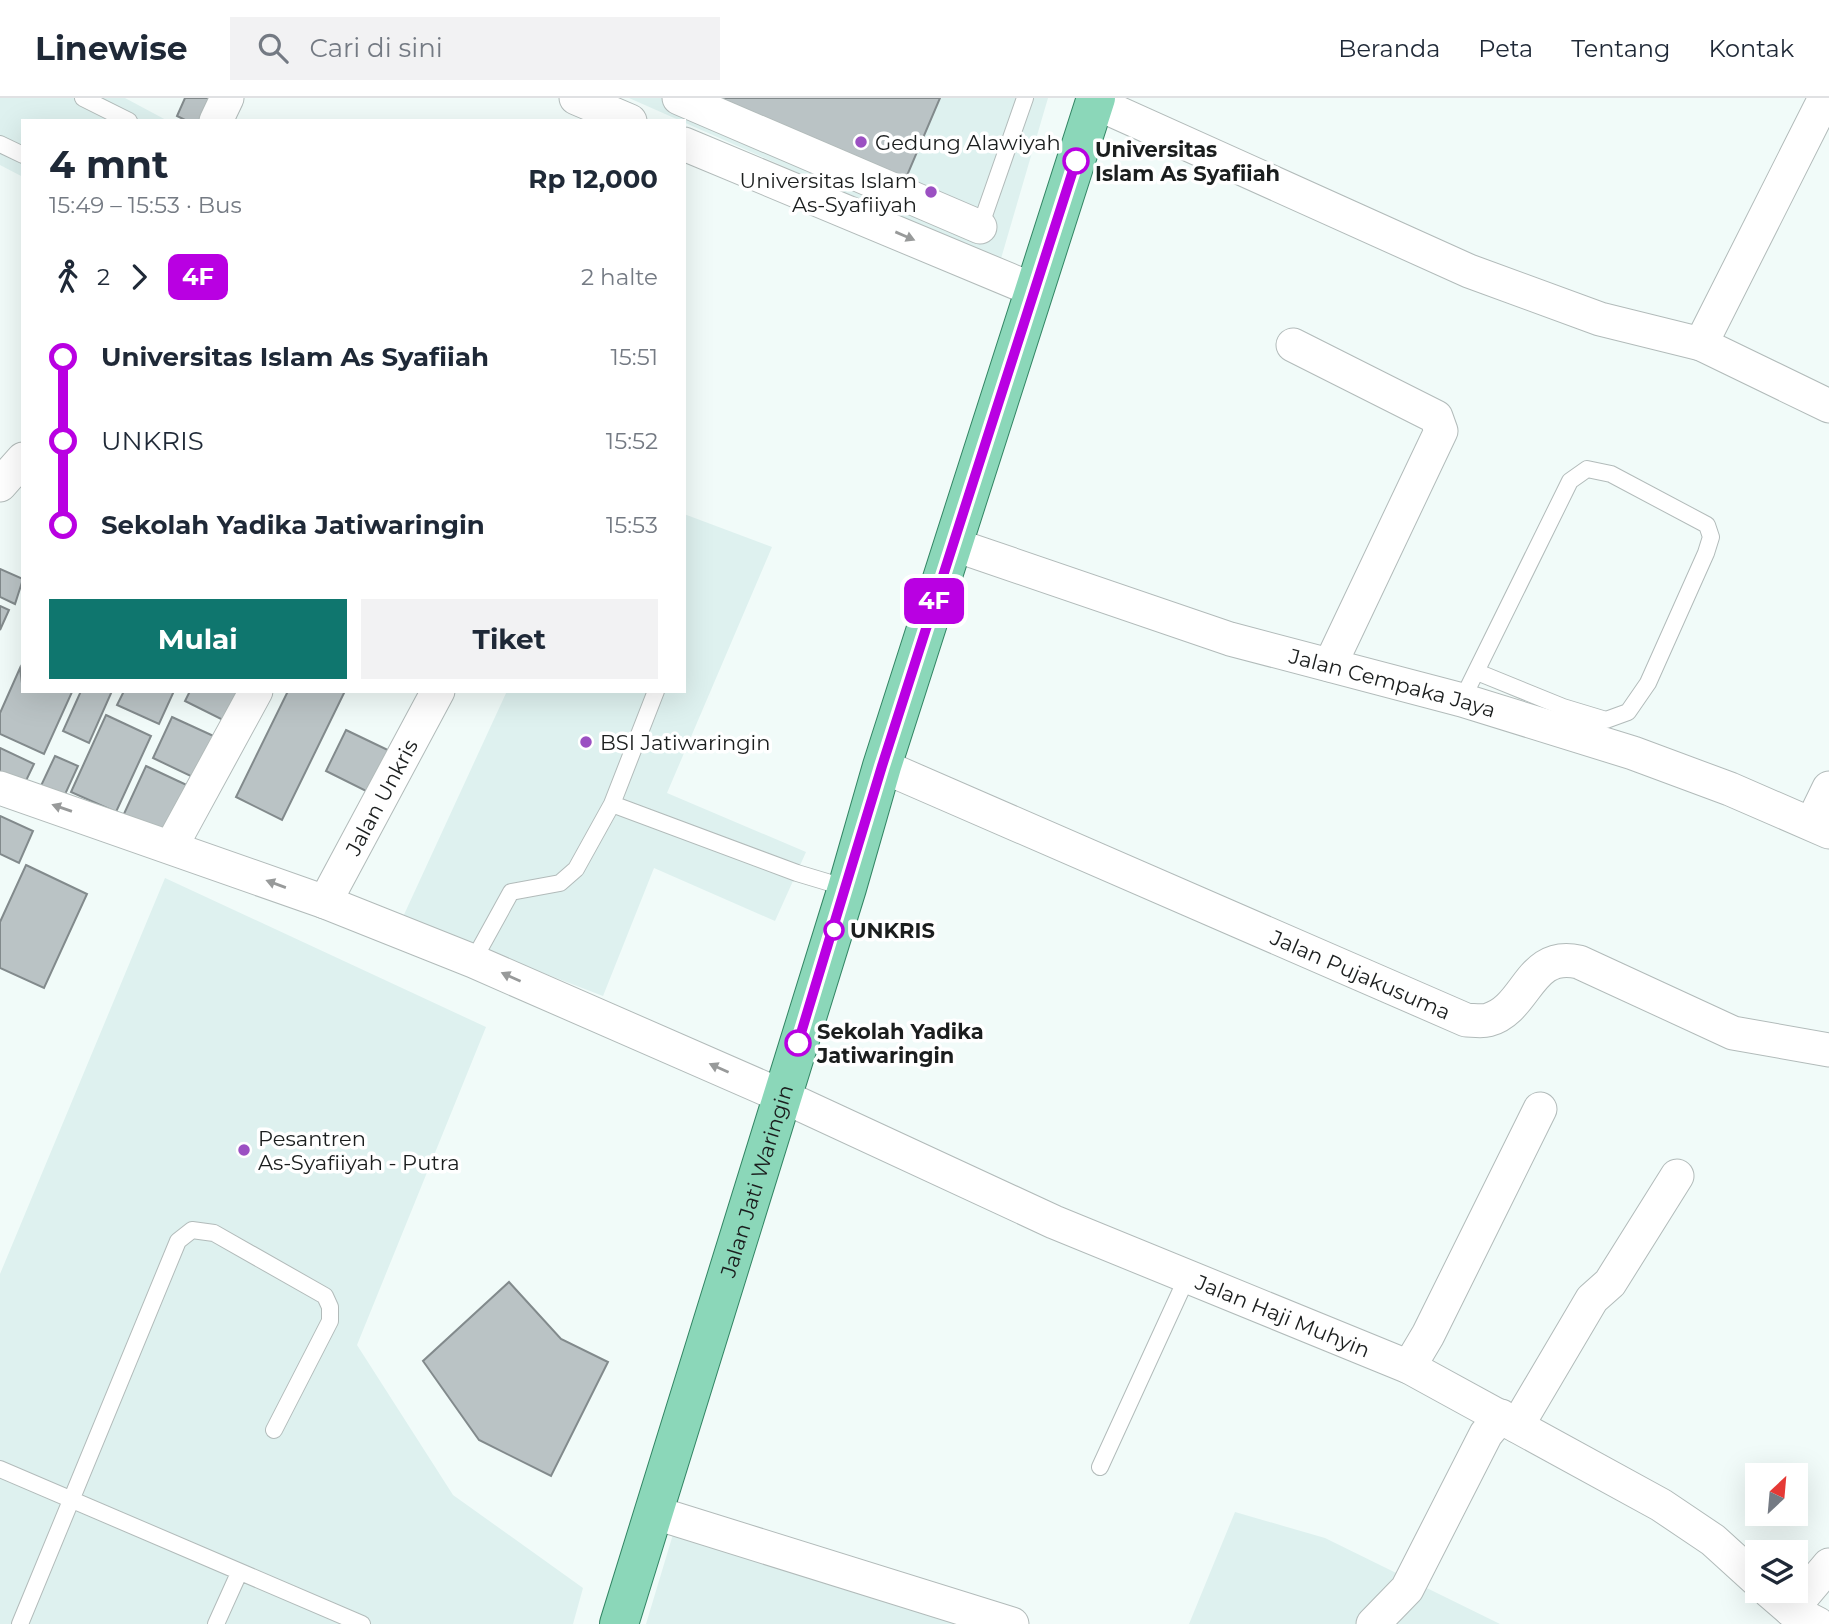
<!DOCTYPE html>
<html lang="id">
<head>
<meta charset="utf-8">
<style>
  :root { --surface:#fff; --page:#f2f2f3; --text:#1f2937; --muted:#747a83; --line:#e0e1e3; --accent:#0f766e }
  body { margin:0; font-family:Montserrat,sans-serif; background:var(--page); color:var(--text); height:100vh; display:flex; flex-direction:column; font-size:26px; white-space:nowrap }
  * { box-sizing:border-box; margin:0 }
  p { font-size:23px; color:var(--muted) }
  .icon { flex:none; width:38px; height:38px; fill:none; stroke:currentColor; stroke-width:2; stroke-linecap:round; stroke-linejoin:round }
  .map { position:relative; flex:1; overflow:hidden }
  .panel { position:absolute; left:21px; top:21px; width:665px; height:574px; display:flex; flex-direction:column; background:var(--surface); border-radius:0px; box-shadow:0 7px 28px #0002 }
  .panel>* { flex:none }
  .badge { padding:0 14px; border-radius:10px; font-size:24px; line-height:46px }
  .needle { width:46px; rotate:26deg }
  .controls { position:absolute; left:1745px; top:1365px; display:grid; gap:14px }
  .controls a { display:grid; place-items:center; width:63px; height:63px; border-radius:0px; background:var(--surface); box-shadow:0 7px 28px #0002; font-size:35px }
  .map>.badge { position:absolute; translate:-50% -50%; box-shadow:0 0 0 4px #fff }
  .legs { display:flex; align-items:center; gap:10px; height:77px; padding:0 28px; font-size:23px }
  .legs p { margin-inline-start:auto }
  .head { display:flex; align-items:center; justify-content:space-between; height:119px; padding:0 28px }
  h1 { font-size:38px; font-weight:700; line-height:52px }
  .button { display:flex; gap:14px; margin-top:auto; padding:14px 28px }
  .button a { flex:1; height:80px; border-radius:0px; background:var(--accent); color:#fff; font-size:28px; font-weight:700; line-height:80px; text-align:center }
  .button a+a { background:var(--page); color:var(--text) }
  ul { padding:0 28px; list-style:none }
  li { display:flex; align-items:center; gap:24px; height:84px; font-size:26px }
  li i { display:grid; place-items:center; width:10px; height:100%; margin:0 9px; background:currentColor }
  li i::after { content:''; width:18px; height:18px; margin:-9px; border:5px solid; border-radius:50%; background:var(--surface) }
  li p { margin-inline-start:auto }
  li:first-child i { background:linear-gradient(#0000 50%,currentColor 0) }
  li:last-child i { background:linear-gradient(currentColor 50%,#0000 0) }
  header { display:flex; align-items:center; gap:42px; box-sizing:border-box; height:98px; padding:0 35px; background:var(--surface); border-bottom:2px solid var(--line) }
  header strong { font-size:33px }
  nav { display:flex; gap:38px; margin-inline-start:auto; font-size:24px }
  .search { width:490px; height:63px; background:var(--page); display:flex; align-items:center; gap:18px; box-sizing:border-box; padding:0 24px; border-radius:0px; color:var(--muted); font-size:26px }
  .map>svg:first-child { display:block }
  .built { fill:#def1ef }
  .building { fill:#bac3c5; stroke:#828a8c; stroke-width:2 }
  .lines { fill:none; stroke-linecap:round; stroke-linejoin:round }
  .service-casing { stroke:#b2bbba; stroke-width:18 }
  .minor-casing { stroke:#b2bbba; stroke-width:35 }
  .primary-casing { stroke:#328564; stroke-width:40 }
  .service { stroke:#fff; stroke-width:16 }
  .minor { stroke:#fff; stroke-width:33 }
  .primary { stroke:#8bd7b9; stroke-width:38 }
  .oneway { fill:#989a9a }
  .line-1-casing { stroke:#fff; stroke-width:16 }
  .line-1 { stroke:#b900e2; stroke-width:10 }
  .poi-dot { fill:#9b50c2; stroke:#fff; stroke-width:2.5 }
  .stop-1-dot { fill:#fff; stroke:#b900e2; stroke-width:3.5 }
  .labels { text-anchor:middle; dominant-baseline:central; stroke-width:7; stroke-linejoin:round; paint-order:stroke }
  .poi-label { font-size:21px; fill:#1b1e1e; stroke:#fff; text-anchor:start }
  .stop-label { font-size:21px; font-weight:bold; fill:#1b1e1e; stroke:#fff; text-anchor:start }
  .street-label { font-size:21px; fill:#1b1e1e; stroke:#fff }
</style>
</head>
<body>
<header>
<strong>Linewise</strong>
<div class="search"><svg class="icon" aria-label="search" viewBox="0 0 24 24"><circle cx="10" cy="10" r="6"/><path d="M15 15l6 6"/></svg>Cari di sini</div>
<nav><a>Beranda</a><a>Peta</a><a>Tentang</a><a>Kontak</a></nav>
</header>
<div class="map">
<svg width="1829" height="1526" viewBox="0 0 1829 1526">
  <rect width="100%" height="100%" fill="#f1fbf9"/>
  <path class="built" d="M0,0H125L168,23H23V79L0,67Z
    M629,0H1048L1000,164Z
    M684,416L772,449L667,695L806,754L775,823L654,770L603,898L402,821L507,593H684Z
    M165,780L486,929L357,1247L453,1397L583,1490L573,1526H0V1176Z
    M1235,1414L1325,1440L1500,1526H1189Z
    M674,1433L971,1526H646Z"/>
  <path class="building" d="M185,0H220L209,23H187L177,18Z
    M696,0H940L903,87Z
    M0,471L23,481L15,506L0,499Z
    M0,508L9,512L0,532Z
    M20,570L23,593L72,594L44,656L0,636V615Z
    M81,593H112L89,645L63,633Z
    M124,593H174L159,626L117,607Z
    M190,593H245L229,625L185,603Z
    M288,593H345L282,722L236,699Z
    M106,617L151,638L116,714L71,694Z
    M172,619L218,640L199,682L153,660Z
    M346,632L392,654L372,696L326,673Z
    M0,650L34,666L22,691L0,681Z
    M55,658L78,668L62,703L39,692Z
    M146,668L191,689L169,738L123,718Z
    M0,718L33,733L19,765L0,756Z
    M26,767L87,796L44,890L0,870V824Z
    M509,1184L561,1241L608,1264L551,1378L479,1342L423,1263Z"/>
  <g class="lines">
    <defs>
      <path id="service" d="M83,0L129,23
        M0,46L23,57
        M980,129L1025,0
        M1462,602L1570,383L1587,371L1611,376L1707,427L1711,439L1706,455L1648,585L1628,614L1606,622L1563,609L1477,574
        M612,706L797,775L847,790
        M473,863L511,794L560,785L576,771L612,706L656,593
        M1100,1369L1188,1177
        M0,1371L362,1526
        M20,1526L178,1143L192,1132L214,1135L325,1198L330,1209V1223L274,1332
        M216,1526L239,1475"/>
      <g id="minor">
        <path d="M576,0L630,23"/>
        <path d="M679,0L980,129"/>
        <path d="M1094,4L1469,173L1600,221L1701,246L1829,308"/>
        <path d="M216,23L227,0"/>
        <path d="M684,46L1036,193"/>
        <path d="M1701,246L1825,0"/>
        <path d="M1293,247L1436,319L1441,333L1330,567"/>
        <path d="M0,387L23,361"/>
        <path id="s1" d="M952,446L1230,541L1462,602L1633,655L1730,691L1829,734"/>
        <path id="s2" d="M882,668L1466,922C1472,922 1481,924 1488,922C1528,911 1528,852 1579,864L1733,935L1829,952"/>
        <path id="s3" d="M0,690L325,804L473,863L782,998L1054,1124L1409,1269L1661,1407L1713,1442L1757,1482"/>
        <path d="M1812,725L1829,690"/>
        <path d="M171,749L256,593"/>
        <path id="s4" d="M325,804L438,593"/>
        <path d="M1409,1269L1428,1237L1540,1011"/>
        <path d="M1517,1328L1592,1201L1610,1185L1677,1078"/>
        <path d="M656,1415L1012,1526"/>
        <path d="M1769,1493L1791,1512L1818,1526"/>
        <path d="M1791,1512L1829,1467"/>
        <path d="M1373,1526L1407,1491L1486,1336L1501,1318"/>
      </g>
      <g id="primary">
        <path id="s5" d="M619,1526L847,790L882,668L1096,0"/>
      </g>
    </defs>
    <use href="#service" class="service-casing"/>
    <use href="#minor" class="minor-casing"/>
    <use href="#primary" class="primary-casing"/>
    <use href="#service" class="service"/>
    <use href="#minor" class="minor"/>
    <use href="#primary" class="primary"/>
  </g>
  <defs><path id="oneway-solid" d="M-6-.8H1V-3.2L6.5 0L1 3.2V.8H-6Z" transform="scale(1.75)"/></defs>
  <g class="oneway">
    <use href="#oneway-solid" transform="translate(905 138) rotate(23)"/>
    <use href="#oneway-solid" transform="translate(62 710) rotate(-161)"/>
    <use href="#oneway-solid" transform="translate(276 786) rotate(-160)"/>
    <use href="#oneway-solid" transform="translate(511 879) rotate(-156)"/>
    <use href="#oneway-solid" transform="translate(719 970) rotate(-156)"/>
  </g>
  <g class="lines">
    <defs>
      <path id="line-1" d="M798,945L882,668L1076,63"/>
    </defs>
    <use href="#line-1" class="line-1-casing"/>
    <use href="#line-1" class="line-1"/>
  </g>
  <g class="poi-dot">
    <circle cx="861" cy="44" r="7"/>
    <circle cx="931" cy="94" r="7"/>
    <circle cx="586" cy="644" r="7"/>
    <circle cx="244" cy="1052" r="7"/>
  </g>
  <g class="stop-1-dot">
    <circle cx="1076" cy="63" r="12"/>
    <circle cx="834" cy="832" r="9"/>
    <circle cx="798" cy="945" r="12"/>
  </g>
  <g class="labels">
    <g class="poi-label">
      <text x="875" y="44">Gedung Alawiyah</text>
      <text x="917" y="82" text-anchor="end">Universitas Islam<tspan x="917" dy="24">As-Syafiiyah</tspan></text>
      <text x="600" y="644">BSI Jatiwaringin</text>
      <text x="258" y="1040">Pesantren<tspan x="258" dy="24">As-Syafiiyah - Putra</tspan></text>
    </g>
    <g class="stop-label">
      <text x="1095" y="51">Universitas<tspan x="1095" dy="24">Islam As Syafiiah</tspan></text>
      <text x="850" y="832">UNKRIS</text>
      <text x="817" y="933">Sekolah Yadika<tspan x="817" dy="24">Jatiwaringin</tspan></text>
    </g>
    <g class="street-label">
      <text stroke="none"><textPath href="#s1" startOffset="462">Jalan Cempaka Jaya</textPath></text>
      <text stroke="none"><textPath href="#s4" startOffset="119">Jalan Unkris</textPath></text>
      <text stroke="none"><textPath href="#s2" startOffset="522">Jalan Pujakusuma</textPath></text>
      <text stroke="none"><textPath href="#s5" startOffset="464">Jalan Jati Waringin</textPath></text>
      <text stroke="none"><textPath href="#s3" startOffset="1388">Jalan Haji Muhyin</textPath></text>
    </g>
  </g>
</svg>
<div class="controls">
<a><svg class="needle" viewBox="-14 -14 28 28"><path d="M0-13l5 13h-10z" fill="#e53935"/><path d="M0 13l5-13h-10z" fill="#747a83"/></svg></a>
<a><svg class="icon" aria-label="layers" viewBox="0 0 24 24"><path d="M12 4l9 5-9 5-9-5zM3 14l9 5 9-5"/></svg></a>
</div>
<b class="badge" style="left:934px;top:503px;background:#b900e2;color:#fff">4F</b>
<section class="panel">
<div class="head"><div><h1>4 mnt</h1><p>15:49 – 15:53 · Bus</p></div><b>Rp 12,000</b></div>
<div class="legs"><svg class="icon" aria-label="walk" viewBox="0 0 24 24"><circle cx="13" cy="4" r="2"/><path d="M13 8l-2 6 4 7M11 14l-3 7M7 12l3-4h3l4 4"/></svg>2<svg class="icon" aria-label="forward" viewBox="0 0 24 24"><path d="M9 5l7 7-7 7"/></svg><b class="badge" style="background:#b900e2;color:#fff">4F</b><p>2 halte</p></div>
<ul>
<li><i style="color:#b900e2"></i><b>Universitas Islam As Syafiiah</b><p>15:51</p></li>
<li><i style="color:#b900e2"></i><span>UNKRIS</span><p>15:52</p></li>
<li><i style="color:#b900e2"></i><b>Sekolah Yadika Jatiwaringin</b><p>15:53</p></li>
</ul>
<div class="button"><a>Mulai</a><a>Tiket</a></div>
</section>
</div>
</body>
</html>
